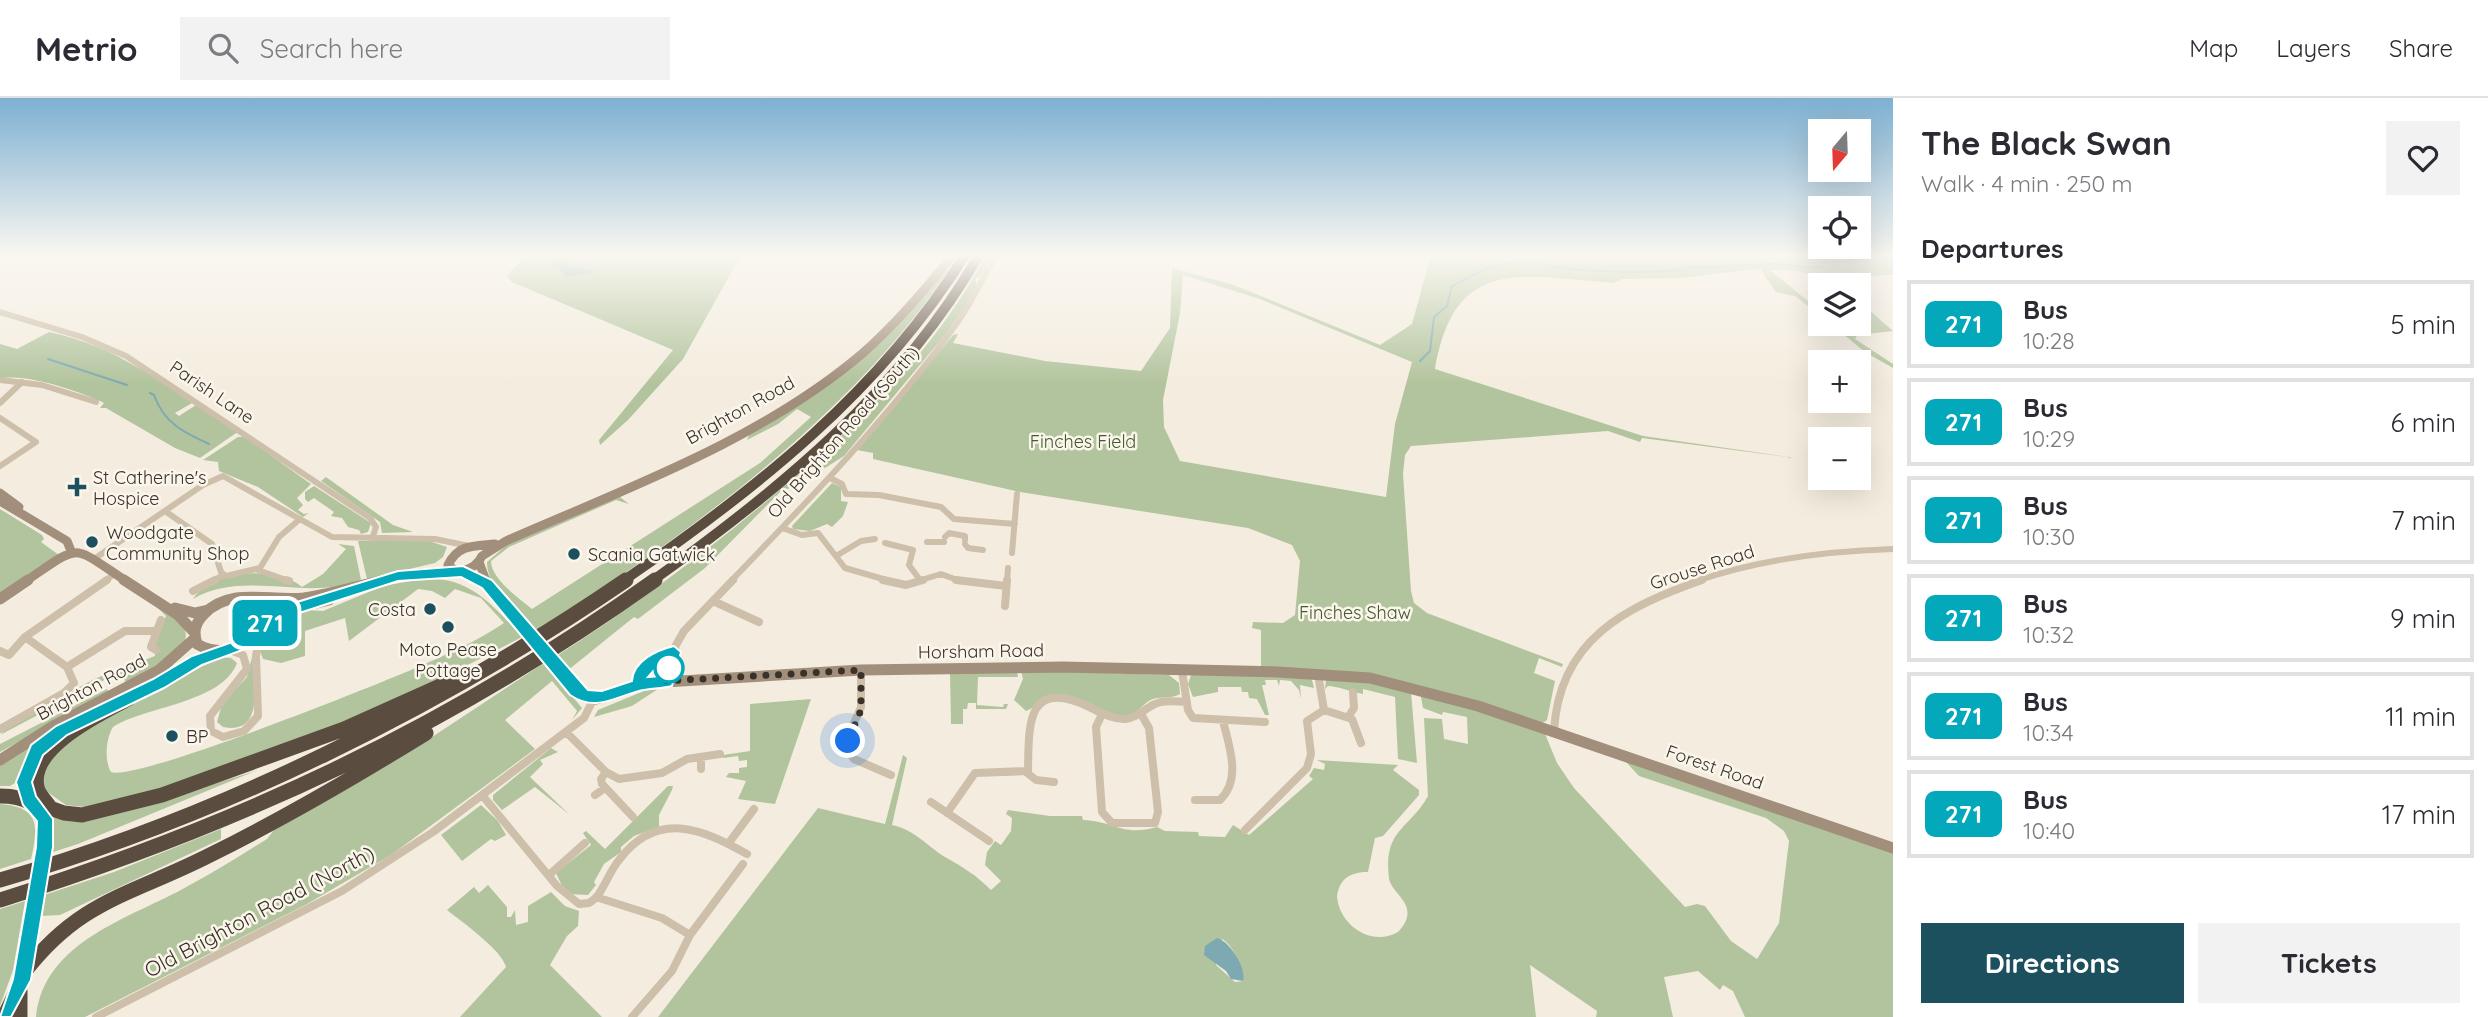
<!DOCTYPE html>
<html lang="en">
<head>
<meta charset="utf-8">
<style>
  :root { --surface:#fff; --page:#f2f2f3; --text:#2b2b33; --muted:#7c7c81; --line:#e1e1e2; --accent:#1d505e }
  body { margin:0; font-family:Quicksand,sans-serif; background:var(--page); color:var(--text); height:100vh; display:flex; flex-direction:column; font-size:26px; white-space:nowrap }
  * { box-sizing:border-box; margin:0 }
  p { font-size:23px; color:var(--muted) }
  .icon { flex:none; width:38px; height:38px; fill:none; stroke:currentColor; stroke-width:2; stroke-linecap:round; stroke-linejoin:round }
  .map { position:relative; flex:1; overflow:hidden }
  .sheet { display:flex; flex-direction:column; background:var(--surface); width:595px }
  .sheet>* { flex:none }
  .badge { padding:0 14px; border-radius:10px; font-size:24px; line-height:46px }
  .needle { width:46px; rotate:199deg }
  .controls { position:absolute; left:1808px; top:21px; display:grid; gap:14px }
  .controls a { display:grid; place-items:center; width:63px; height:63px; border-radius:0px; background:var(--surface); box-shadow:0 7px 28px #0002; font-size:35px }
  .you { position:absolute; width:35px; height:35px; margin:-18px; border:5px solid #fff; border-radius:50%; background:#1a73e8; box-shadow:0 0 0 10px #1a73e833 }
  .map>.badge { position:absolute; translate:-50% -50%; box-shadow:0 0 0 4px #fff }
  h2 { padding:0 28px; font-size:26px; line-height:63px }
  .round { display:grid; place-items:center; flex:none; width:74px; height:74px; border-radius:0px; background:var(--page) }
  .head { display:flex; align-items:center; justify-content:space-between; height:119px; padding:0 28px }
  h1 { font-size:33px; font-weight:700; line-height:52px }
  .button { display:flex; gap:14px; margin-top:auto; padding:14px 28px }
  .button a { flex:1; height:80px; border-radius:0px; background:var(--accent); color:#fff; font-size:28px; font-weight:700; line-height:80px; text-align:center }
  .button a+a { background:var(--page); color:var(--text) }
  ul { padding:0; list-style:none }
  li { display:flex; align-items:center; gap:21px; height:88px; margin:0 14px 10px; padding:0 14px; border:4px solid var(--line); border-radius:0px }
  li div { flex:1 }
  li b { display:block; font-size:26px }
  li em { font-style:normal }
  li .badge { min-width:77px; font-weight:700; text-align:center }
  header { display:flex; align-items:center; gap:42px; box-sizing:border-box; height:98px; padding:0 35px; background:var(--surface); border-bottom:2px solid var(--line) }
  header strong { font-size:33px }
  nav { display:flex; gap:38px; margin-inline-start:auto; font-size:24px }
  .search { width:490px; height:63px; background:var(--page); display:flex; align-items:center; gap:18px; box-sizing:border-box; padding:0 24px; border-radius:0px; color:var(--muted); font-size:26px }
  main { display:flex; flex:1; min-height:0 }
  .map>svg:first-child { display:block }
  .green { fill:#b2c49d; fill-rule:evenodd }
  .water { fill:#7ca9b2 }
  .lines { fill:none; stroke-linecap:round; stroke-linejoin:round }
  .stream { stroke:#7ca9b2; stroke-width:2 }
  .street-far1 { stroke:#cdbfa9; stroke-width:6 }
  .street { stroke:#cdbfa9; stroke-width:8 }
  .secondary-far1 { stroke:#a18e7b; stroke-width:9 }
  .secondary { stroke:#a18e7b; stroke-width:11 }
  .highway-far1 { stroke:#5b4c40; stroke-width:10 }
  .highway { stroke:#5b4c40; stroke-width:15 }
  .secondary-bridge { stroke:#a18e7b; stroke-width:11 }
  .highway-bridge { stroke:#5b4c40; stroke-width:15 }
  .line { fill:#03a8ba; stroke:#fff; stroke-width:2; fill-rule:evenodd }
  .walk { stroke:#3a3129; stroke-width:7; stroke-dasharray:0 12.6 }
  .poi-dot { fill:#1d505e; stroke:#fbf6ec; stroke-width:2.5 }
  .stop-dot { fill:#fff; stroke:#03a8ba; stroke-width:3.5 }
  .labels { text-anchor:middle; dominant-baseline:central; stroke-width:5; stroke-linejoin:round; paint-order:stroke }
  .street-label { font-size:18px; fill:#3a3129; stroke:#fbf6ec }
  .park-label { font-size:18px; fill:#425a2c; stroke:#fbf6ec }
  .poi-label { font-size:18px; fill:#3a3129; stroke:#fbf6ec; text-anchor:start }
  .near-street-label { font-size:21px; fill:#3a3129; stroke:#fbf6ec }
</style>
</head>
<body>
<header>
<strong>Metrio</strong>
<div class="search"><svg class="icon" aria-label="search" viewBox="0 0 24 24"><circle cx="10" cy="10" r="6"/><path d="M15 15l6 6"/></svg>Search here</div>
<nav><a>Map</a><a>Layers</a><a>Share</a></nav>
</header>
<main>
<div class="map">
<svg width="1893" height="919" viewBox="0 0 1893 919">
  <rect width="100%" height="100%" fill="#f4eddf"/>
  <path class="green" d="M526,157H741L683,261L628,322L600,347L599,342L673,252L512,184L507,178L509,175Z
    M986,157H993L984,176L975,181L978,190L944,238L844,358L825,370L816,367L788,391L784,390L705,470L638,521L634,519L567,573L555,559C630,511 700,459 769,401C853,331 934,256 986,157Z
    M1431,157H1893V177L1821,180L1797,173L1770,172L1820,213V217L1795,198L1776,194L1760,171L1680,180L1623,181L1613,185C1523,179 1455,155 1435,271L1643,338L1795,360L1642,340L1640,344L1608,333L1411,348L1405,357L1403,376L1411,493L1414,505L1427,515L1563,566L1562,569L1539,560L1534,575L1555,583L1547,622L1541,626L1557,665L1574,690L1685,809L1697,806L1705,808L1731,843L1757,861L1779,825L1789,743L1784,733L1766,720L1639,678L1626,664L1893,755V919H1745L1733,893L1723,887L1720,892L1698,873L1664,879L1673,919H1596L1597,913L1530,867L1536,919H658L818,710L885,726L903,657L907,660L892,727C915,732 926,747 945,759C963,769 976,777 991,792L1001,783L985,767L987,754L995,743L1001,747L1011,733L1012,720L1006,716L1008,712L1050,718H1082L1083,722C1114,723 1122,739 1157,729L1165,733L1198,734L1199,738L1225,739L1233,727L1249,737L1313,681L1309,678L1314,670L1324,672L1325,666L1317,662L1398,667L1393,672L1419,692V697L1383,738L1375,740L1368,774C1350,774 1339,781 1337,799C1340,828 1372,849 1398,834C1423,807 1391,797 1389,780C1383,731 1409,732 1428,698L1424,620L1442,621L1444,641L1468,646L1467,619L1443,614L1442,617L1423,610L1421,599L1432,591L1261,570V532L1252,530L1253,524L1283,525L1295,517L1300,463L1292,447L1248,430L1020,394L873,361V355L857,352L953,237L958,236L953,245L1045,263L1141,273L1170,230L1172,170L1234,187L1380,247L1412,226ZM1183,177L1260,201L1412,264L1395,326L1386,399L1180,363L1164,329L1163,302L1180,215ZM1222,841C1234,848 1243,870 1243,883L1235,884L1216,867Z
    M945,172H949C845,325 688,434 537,535C521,517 486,490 487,464L508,446L620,399L629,406L616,402L509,449L491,463C491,481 519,500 532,511L760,365L811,319L797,311L778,326L747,342L750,335L839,277Z
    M1868,211L1893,233L1857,237L1855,241L1893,266V270L1865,254L1831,226H1858L1859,213Z
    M49,234C104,245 146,273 192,305L175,315L179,318L196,307L239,333L200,360L175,350L106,310H100L104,305C81,294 24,274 0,281V246L17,251Z
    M238,339H245L311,386L297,400L303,407L298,412L304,416L309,415L303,419L258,389L219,373L218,364L203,362Z
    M326,379L393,427L413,434L382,435L380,424L321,383Z
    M832,385L841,389V403L848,404L843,418L832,429L827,426L810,433L793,431L792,428Z
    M314,388L371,425L368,434L361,436L359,432L348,429L342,420L331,418L334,414L314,400L308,404L305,401V394Z
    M0,411L42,437L44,441L41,444L59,457L0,495Z
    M358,443H429L447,449L443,459L435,465L367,481Z
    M338,446L354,448L361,482C306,504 244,471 193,501C213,472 277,467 302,489L323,476L346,451Z
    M422,481C469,477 493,507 522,539L396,604L199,682L93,710L66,707L43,691V668L81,632L220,559L231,560L237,565C222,605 146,608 113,629C106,640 104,663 111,674C135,684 379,586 418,569C448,556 477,543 504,525L481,500L455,491L445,500L432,493L418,491L349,543L345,520L305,533V558L281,565L263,561L260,553L264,536L280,520L307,512L323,513L383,488Z
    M155,507C164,513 175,519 182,527C201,552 144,576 127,585L119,576L108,580L0,637L9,628L94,581L155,558V547L166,518Z
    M252,559C254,584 265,638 223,629L217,624L222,606L247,579Z
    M544,565L582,610L572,622L577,613L552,583L505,622L535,651L391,757L307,806L85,919H36C44,842 132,820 188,788C215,774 241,757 267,741L274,732L429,641Z
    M1021,572L1169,577L1179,585L1180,596C1172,601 1162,598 1153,601C1143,604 1138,618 1122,618C1100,618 1084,596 1060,597C1046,598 1038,608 1026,613L1014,602L1023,581Z
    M1017,573L1018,579H978L977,607L1003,609L1004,606H1008L1006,611H976V605H968L967,611H963V626H951L950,575Z
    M1191,577L1303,578L1312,582L1314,590L1300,587L1301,601L1299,592L1291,583L1280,582L1279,588L1277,582H1265L1266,587H1262L1269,617H1265L1257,601L1249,600L1248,594H1242L1241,589H1218V594L1193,599L1188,586Z
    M1326,581L1365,582L1411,594L1417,665L1398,661L1395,599L1363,591V596C1351,594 1342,589 1328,588L1325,591Z
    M107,591L109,594L105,597L0,654V646L4,644Z
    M658,591L632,608L594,619L598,612L644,593Z
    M811,601L775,706L738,701L746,683L726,679L729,675H739V670L747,669V662L739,663L738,658L723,660V657L750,653V606Z
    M44,639L27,658L18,683L10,688H0V667Z
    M551,650L558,654L540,662L543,666L530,679L570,717L535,689L502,712L493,702V697Z
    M258,672L78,746L50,755L53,718L175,698Z
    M668,688H673L672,692L659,717V729L634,738L621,749V754L604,766L594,784L596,787L588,797L570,796L562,788L556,775L591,747L583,735L586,733L605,751Z
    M0,706C41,709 38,729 31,761L0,771Z
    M481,707L498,723L506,737L495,743L491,741L462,763L441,737Z
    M221,731V741L60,817L41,818L44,797L114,774Z
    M488,787L507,809V819H511L515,812L516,827L528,824V808L551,794L565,808L579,813L578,828L567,838L550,867L602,919H460L506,869C502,852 462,824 447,812L474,789L479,795Z
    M25,803L13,872L0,908V811Z"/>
  <path class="water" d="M563,158L571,167L597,174L565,179L559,169L551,166Z
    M1217,840C1230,843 1247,871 1243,883L1231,881L1226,873L1204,857L1205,848Z"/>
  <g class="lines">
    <path class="stream" d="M1500,157C1561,175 1623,176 1686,172V169C1716,170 1744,166 1773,166C1792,166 1801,171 1822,169L1824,165L1893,159
      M48,261L127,287
      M1420,263L1430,253L1434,219L1447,208L1452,188L1483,172L1520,162
      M150,295L154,297C164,325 183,334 209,346"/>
    <path class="street-far1" d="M0,214L82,239L126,258L370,420L376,429L372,441
      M0,282L42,287L96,304
      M0,305L22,284
      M0,320L36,344L0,368
      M830,380L842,386L846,396L879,397L941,409L954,421L1015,426
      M165,413L212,446L221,474L226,478L260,470L279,439L300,421
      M782,430L802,437L818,435L845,470L890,483
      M945,439L949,435L965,438V442
      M927,444H944
      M885,445L913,452L909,467L920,482
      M965,446L968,450L983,452
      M1012,455L1017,396
      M836,458L861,443L875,441
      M94,461L203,387L223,378L332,439L435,441L469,448
      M258,472L289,483
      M104,483L115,476
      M212,483L224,477
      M731,483C811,400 892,316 959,222C973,202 984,178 996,157
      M918,483L941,476L960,483
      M1007,483L1008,470
      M1697,483C1760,461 1827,453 1893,451"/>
    <path class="street" d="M285,482L289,483
      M883,482L906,487L923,482
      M956,482L1006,488
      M193,493L215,482
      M713,503L759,524
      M1005,508L1007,482
      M156,552L151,549L161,522
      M230,552L243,557L247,571L210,618L211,633L223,639L244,633L258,618L256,558L261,533
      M0,553L9,557L25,539L107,482
      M67,569L125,533H157
      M861,572V609L848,639L849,655L854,661L891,677
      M1182,573L1188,612L1193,620L1265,624
      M666,583L676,547L684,533L733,482
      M636,588C642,570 654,555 674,554
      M1324,612L1352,621L1361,645
      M1102,616L1096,629L1102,714L1112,725H1155L1158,714L1149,630L1141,616
      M1349,618L1354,610L1353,594
      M0,631L64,595L74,585L67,569L25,539
      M1554,633C1559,542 1625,509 1702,482
      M566,634L606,674L619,681L662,675L687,661L720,656
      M701,659V671
      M606,674L601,681L602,686L633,719
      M1026,674L1036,682L1054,684
      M482,697L557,788L579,806L589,805L596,800C605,788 610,773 619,762C657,712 701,730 747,756
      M595,697L605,690
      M1195,702H1220C1242,681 1229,648 1223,623
      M931,704L989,743
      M947,715L975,675L1028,673C1029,631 1025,580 1085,607C1098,613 1112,622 1126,621C1138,620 1145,610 1155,606C1165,601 1176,604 1187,604
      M1245,732L1307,670L1311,656L1307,623L1324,612L1318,576
      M728,746L754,711
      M549,777L585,745
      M596,799L662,820L690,837L743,766
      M96,919L342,793L433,734L584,620L594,600
      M632,919L672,873L690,837"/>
    <path class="secondary-far1" d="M0,395L19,409
      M0,403L67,443L71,453
      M482,458L506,443C627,390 761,342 863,255C897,225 925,192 953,157
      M479,464L486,483
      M456,473L448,467C458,446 474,448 495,446
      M26,483C82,445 70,446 126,483
      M377,483C392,480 407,476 421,475C442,472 471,481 482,458"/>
    <path class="secondary" d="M124,482L178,517L194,534
      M485,482L518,522
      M253,500L264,508L266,519C254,546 224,562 197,546C193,534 195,525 204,516C231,488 270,504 304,500C331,496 358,488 384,482
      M0,501L28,482
      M175,510L195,515L208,512
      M265,525L283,513L329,502
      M562,576L581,597L596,601L648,585L861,572L1063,569L1278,574L1370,580L1478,608L1893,750
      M124,603L197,562L217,555
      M0,662L55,627L159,572L194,541
      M29,701C18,665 43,643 73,627"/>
    <path class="highway-far1" d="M623,483C754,393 880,294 965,157
      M652,483C778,393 901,293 979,157"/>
    <path class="highway" d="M0,698C24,698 42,705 46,731
      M33,704L64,715L82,717L162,697L344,631L469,575
      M49,708C45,702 38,696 37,689C28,650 100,616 128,601
      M0,782C219,719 439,610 626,482
      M0,802C241,726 449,629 655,482
      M23,876C79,802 131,797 208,758C283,721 355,679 426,635
      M20,893V919
      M4,919L22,882L33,820"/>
    <path class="secondary-bridge" d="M518,522L562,576"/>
    <path class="highway-bridge" d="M33,820L46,731"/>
  </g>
  <linearGradient id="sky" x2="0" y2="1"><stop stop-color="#7db0d2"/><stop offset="0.55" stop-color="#faf7f1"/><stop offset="1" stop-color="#faf7f1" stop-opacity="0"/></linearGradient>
  <rect width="1893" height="286" fill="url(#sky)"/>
  <path class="line" d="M463,468L492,482L588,592L602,593L632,583C633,563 657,552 674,548L681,554L672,588C661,591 649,590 639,593C613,600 595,614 570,597L482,490L461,479L398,483L281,521L248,550L202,567L164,590L67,637L43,657L32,684L36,698L53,721V749L31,882L11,919H0L13,881L36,749L37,723L23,707L16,684L31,647L56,628L153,581L192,558L238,542L271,512L398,473ZM664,562L660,578L648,579L662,563Z"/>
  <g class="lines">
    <path class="walk" d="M669,570L666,583L861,572V612L848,643"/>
  </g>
  <g class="poi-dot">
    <path d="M73.5 378.5h7v7h7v7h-7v7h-7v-7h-7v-7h7z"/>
    <circle cx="92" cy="444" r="7"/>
    <circle cx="574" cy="456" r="7"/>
    <circle cx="430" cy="511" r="7"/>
    <circle cx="448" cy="529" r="7"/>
    <circle cx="172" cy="638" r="7"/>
  </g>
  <circle class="stop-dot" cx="669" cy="570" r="14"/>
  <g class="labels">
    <g class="street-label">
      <text transform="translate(212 294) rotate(34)">Parish Lane</text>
      <text transform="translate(740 312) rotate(-29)">Brighton Road</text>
      <text transform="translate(843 334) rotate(-49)">Old Brighton Road (South)</text>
      <text transform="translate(1702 469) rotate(-18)">Grouse Road</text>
      <text transform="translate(981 553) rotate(-1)">Horsham Road</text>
      <text transform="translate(91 589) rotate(-28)">Brighton Road</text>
      <text transform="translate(1715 669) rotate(19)">Forest Road</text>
    </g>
    <g class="park-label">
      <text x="1083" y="343">Finches Field</text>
      <text x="1355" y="514">Finches Shaw</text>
    </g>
    <g class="poi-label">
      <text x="93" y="379">St Catherine's<tspan x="93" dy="21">Hospice</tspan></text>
      <text x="106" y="434">Woodgate<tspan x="106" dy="21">Community Shop</tspan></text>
      <text x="588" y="456">Scania Gatwick</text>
      <text x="416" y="511" text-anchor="end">Costa</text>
      <text x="448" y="551" text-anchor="middle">Moto Pease<tspan x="448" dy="21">Pottage</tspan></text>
      <text x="186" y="638">BP</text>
    </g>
    <g class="near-street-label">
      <text transform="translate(259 813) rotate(-28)">Old Brighton Road (North)</text>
    </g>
  </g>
</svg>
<div class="controls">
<a><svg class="needle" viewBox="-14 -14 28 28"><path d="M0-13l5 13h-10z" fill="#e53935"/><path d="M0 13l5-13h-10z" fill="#7c7c81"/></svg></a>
<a><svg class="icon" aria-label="locate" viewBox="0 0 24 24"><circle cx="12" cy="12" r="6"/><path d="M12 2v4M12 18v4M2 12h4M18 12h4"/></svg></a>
<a><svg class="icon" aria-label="layers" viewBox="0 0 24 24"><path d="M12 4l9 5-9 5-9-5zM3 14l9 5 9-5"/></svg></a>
<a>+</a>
<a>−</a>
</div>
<div class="you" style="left:848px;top:643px"></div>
<b class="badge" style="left:265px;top:525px;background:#03a8ba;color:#fff">271</b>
</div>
<section class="sheet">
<div class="head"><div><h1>The Black Swan</h1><p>Walk · 4 min · 250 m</p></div><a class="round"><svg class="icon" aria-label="heart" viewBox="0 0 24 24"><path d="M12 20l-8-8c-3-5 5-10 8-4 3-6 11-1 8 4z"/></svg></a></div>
<h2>Departures</h2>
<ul>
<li><span class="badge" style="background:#03a8ba;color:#fff">271</span><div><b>Bus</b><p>10:28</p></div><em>5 min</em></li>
<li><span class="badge" style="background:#03a8ba;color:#fff">271</span><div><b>Bus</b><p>10:29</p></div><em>6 min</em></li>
<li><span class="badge" style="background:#03a8ba;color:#fff">271</span><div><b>Bus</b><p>10:30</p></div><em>7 min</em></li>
<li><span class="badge" style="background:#03a8ba;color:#fff">271</span><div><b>Bus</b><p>10:32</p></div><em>9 min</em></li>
<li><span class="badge" style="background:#03a8ba;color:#fff">271</span><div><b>Bus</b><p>10:34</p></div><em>11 min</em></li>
<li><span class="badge" style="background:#03a8ba;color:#fff">271</span><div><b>Bus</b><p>10:40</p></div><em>17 min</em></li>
</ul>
<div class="button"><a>Directions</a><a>Tickets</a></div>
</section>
</main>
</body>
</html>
